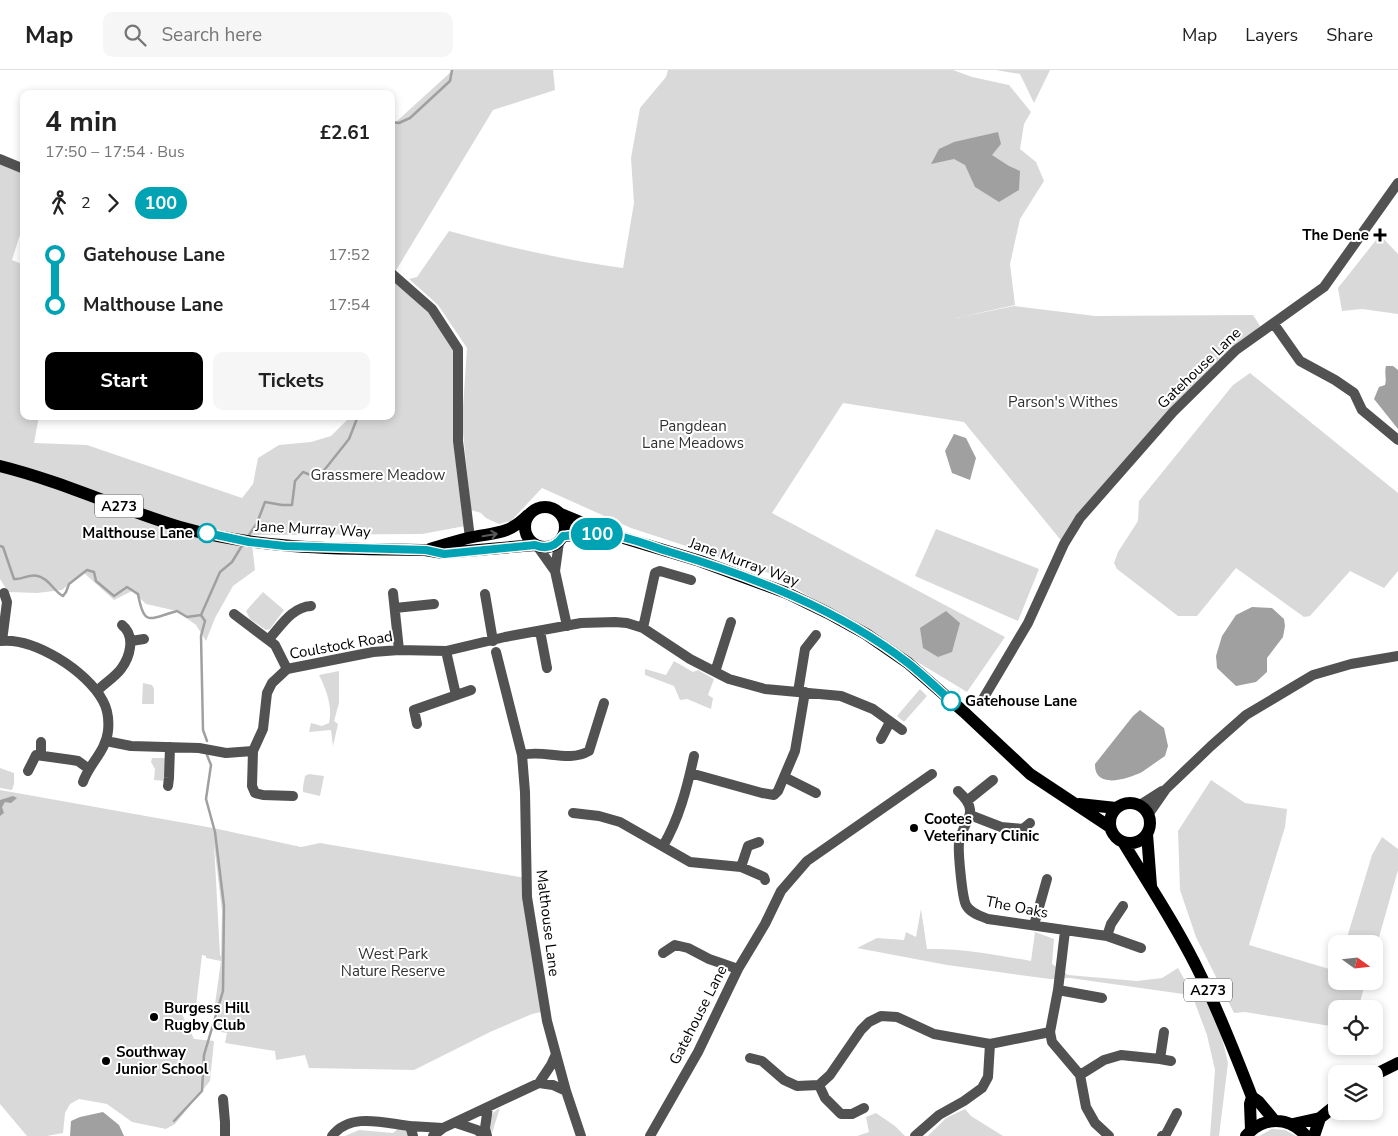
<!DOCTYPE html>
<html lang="en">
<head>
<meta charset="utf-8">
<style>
  :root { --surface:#fff; --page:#f6f6f6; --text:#222; --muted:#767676; --line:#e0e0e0; --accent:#000 }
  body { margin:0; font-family:"Nunito Sans",sans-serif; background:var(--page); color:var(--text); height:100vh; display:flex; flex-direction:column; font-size:19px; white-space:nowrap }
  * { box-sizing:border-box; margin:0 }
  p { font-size:16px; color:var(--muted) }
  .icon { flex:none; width:28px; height:28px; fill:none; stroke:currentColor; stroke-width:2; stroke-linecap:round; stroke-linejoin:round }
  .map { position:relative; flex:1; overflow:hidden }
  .side { position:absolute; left:20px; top:20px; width:375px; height:330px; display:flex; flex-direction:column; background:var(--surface); border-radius:10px; box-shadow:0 2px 8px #0003 }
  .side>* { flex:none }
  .badge { padding:0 10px; border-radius:16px; font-size:18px; line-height:32px }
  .needle { width:32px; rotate:105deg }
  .tools { position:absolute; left:1328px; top:865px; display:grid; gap:10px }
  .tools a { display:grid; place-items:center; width:55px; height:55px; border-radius:10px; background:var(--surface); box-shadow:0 2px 8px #0003; font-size:25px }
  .map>.badge { position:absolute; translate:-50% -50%; box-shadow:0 0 0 2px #fff }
  .legs { display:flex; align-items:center; gap:8px; height:55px; padding:0 25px; font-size:16px }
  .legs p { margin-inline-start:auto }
  .head { display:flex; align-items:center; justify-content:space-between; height:85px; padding:0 25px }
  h1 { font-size:28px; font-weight:700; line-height:38px }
  .action { display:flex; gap:10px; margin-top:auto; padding:10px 25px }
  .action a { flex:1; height:58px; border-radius:10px; background:var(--accent); color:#fff; font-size:20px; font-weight:700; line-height:58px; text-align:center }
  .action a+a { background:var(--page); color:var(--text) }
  ul { padding:0 25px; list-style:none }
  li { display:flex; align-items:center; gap:18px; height:50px; font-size:19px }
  li i { display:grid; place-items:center; width:8px; height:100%; margin:0 6px; background:currentColor }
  li i::after { content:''; width:12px; height:12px; margin:-6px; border:4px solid; border-radius:50%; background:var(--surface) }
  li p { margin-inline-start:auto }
  li:first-child i { background:linear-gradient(#0000 50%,currentColor 0) }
  li:last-child i { background:linear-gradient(currentColor 50%,#0000 0) }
  header { display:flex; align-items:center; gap:30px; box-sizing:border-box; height:70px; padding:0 25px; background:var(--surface); border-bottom:1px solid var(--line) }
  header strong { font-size:24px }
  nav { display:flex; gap:28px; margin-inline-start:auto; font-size:18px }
  .search { width:350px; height:45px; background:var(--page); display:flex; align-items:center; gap:12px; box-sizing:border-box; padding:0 18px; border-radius:10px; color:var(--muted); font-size:19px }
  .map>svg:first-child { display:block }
  .green { fill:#d9d9d9; fill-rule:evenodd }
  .water { fill:#a0a0a0 }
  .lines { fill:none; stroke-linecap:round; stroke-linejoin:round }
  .stream { stroke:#a0a0a0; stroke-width:2.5 }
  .minor { stroke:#525252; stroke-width:10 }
  .tertiary { stroke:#525252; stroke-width:10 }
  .primary { stroke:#000; stroke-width:12 }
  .oneway { stroke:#595959 }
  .line-1-casing { stroke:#fff; stroke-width:11 }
  .line-1 { stroke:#00a3b4; stroke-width:8 }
  .poi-dot { fill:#000; stroke:#fff; stroke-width:2 }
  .stop-1-dot { fill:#fff; stroke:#00a3b4; stroke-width:2.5 }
  .labels { text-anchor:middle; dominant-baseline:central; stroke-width:4; stroke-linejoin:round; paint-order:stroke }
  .shield { fill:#fff; stroke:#4c4c4c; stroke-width:1 }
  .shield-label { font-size:14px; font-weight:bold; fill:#000 }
  .poi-label { font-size:15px; font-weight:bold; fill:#000; stroke:#fff; text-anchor:start }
  .street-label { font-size:15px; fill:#000; stroke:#fff }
  .park-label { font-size:15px; fill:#303030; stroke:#fff }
  .stop-label { font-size:15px; font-weight:bold; fill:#000; stroke:#fff; text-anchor:end }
</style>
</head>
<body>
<header>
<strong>Map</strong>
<div class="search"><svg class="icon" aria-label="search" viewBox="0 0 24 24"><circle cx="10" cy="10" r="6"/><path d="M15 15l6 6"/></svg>Search here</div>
<nav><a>Map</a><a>Layers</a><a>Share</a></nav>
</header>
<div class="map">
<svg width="1398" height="1066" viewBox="0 0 1398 1066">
  <rect width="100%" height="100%" fill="#fff"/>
  <path class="green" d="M453,0H553L555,20L493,40L392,207L429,243L455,281L453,331L465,456L422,464L251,465L255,500L233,516L215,548L206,571L196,555L177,541L146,534L132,521L114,530L83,502L62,520L37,523L8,522L0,509V89L24,99V152L12,190L24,195V346H39L34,373L87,375L242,428L253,414L258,388L279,375L311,372L331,366L351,346H391V51H397Z
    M668,0H953L972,7L1009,15L1031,42L1024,54L1020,79L1036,92L1044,111L1020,149L1010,194L1015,235L956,248L1014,236L1095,246L1253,245L1260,256L1173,342L1064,474L964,352L843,333L772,443L1005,567L967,622L772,504L631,458L542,418L511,451L499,454L486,448L481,443L471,440L462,353L467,278L438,235L409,209L417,207L449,161C507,177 564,190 623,198L634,133L631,88L640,38L666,7Z
    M996,0H1050L1034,33L1020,4Z
    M1380,165L1398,184V244L1362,239L1342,241L1338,218Z
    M1250,303L1398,423V501L1384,518L1350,501L1310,546L1304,547L1236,498L1197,546H1178L1117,499L1114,493L1118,482L1138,451L1139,431L1233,315Z
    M936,459L1039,499L1018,551L915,506Z
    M263,522L284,540L270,559L266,560L250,549L246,541Z
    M674,591L693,602L698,600L714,609L708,625L713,628L711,639L687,629L680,630L674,616L645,605V599L666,605Z
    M339,601V633L334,651L338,654L333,676L331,660L309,662L311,653L322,656L329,653C333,637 326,619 319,605Z
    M143,613L152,615L154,619V634H142Z
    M920,619L927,626L904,652L897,646Z
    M152,688H166V711L154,710L155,699L151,692Z
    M0,698L14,703V714L12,720L0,718Z
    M309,704L324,706L320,726L303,722V717L305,706Z
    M1211,710L1245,733L1287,739L1285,757L1249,875L1336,901V911H1366L1358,939H1336V957L1245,942L1234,943L1196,867L1180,820L1178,761Z
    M0,720L213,758L301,777L320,773L526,808L541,942L532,944L490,962L414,1000L309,998L305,985L276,990L275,981L225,973L227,963L215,961L219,938L215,934L221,891L206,888V886L202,885L196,936L182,944L194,969L214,971L210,1011L175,1054L166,1059L132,1052L107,1034L79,1029L70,1034L65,1043L63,1063L47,1066H27L0,1034ZM214,774L222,841L221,886L220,885Z
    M1382,767L1398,779V800L1374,885V874H1345L1372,785Z
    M921,839L927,879C961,878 997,885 1031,891L1035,862L1054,869L1052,894L1068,905L1137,911L1162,908L1178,898L1189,918L1190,925L1070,908L1050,909L991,901L947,895L857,878L877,868L904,870L906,862L916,867Z
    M1190,912L1207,927L1221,964L1228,993L1219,1066H1210L1215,1000L1207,965L1192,925Z
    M500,1038L492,1063C489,1052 488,1044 500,1038Z
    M965,1039L971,1046L1003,1066H928L946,1048Z
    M876,1043L895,1056L905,1066H857L869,1062L866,1047Z
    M400,1057L407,1059L411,1066H345L359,1060L393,1063Z
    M1272,1059L1285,1060L1296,1066H1259Z"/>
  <path class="water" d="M998,62L1001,74L992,85L1009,96L1020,101L1019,120L999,132L975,117L965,95L954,89L931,94L939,79L954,72Z
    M1386,296H1393L1398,300V359L1374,329L1379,317L1385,315C1387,308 1384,303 1386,296Z
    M954,364L966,368L976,388L970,410L952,403L945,381Z
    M1252,537L1272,538L1284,549L1285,556L1283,567L1267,588V602L1256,612L1236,616L1217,598L1216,586L1222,566L1236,545Z
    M946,541L960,553L952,582L938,587L923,578L920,558Z
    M1140,640L1164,658L1168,676L1165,686C1157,691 1150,697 1142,702C1128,709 1094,720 1095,694L1133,646Z
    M13,726L17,728L11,733L5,732L2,737L4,743L0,746V730Z
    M103,1042L119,1055L124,1066H70L71,1051L80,1047Z"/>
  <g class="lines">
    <path class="stream" d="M391,52L399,53L410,48L450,11L452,0
      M247,468L257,453L265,432L282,435H292L295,411L303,402L318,408L349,369L358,346
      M0,476L3,477L14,509C23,510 29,503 38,506C50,509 54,522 63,526L66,522L69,514L87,500L94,502L96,511L114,526L127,517L138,524C144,557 149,549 177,541L187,547L201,545
      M201,545L220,502L232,492L243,474
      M201,545L205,551L201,566L203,660L207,671
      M174,1051L202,1021L204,985L223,921L224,836L215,762L206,729L211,695L207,685"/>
    <path class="minor" d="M1274,254L1300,291L1335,310L1354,323L1362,340L1398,370
      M559,472L555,501L567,556
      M538,477L555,501
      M393,523L399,580
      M485,524L493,571
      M395,538L434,534
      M234,544L275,575L287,599
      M643,558L655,503L660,501L691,510
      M540,561L547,598
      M269,569C281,556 292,537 311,536
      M0,571C34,567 87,601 103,631C108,640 109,651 108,661C106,681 89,694 83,712
      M2,571L7,532L4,523
      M131,571L144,569
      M446,581L456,625
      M496,582L522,685L525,722L527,827L547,951L566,1021L581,1066
      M715,602L731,552
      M97,621C104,614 115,607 121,599C130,587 136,566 122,555
      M798,622L805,579L816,565
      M983,629L1028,553L1064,474L1080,448L1173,342L1236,280L1324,217L1398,113
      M417,654L414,640L471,620
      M881,669L890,652
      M106,671L131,676L199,678L226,683L253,681
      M41,685V672
      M522,685C544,679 568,693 589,681L604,633
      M28,701L36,685L72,690L78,691L89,699
      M690,703L762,723L774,725L778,721L795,681L805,622
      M784,707L816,723
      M168,716L169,708L170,677
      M958,721C983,744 962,750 959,773C958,782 962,827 966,835C970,843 980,846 988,849L1107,866L1141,878
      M293,726L263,725L255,723L252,716L253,681L263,659L267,623L272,613L287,599L373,582L399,580L446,581L505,567L581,553L615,552L627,553L643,558L690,589L729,609L765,619L841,626L873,639L902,660
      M968,730L993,710
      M573,743L599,746L620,752L690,792L741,797L764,807L765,810
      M970,745L1001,757L1023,759L1030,753
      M663,776C679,749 687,718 694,686
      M741,797L748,776L759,772
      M1034,855L1047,809
      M1107,866L1111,854L1123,836
      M663,883L675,875L688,878L709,889L738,899
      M1058,920L1102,928
      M1050,962L1052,972L1080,1005L1086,1037L1095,1053L1109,1066
      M750,988L762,991L784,1010L797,1016L819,1015L825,1028L841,1044H852L864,1038
      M1160,989L1171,991
      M1080,1005L1104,990L1121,985L1160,989L1164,962
      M539,1013L553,1015L566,1021
      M819,1015L830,1005L861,960L869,952L881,946L897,947L934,964L990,974
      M223,1029L225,1052V1066
      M456,1053L477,1060L485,1066
      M410,1056L443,1058
      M332,1066C350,1042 384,1053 410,1056L413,1066
      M433,1066L443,1058L539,1013L551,995L556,984
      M487,1066L485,1058L488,1037
      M650,1066L698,982L738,899L765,854L781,821L807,791L932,704
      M915,1066L939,1045L964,1031L982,1018L988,1007L990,974L1050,962L1058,920L1065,861
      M1162,1066L1166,1064L1177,1043"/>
    <path class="tertiary" d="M0,89L24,99
      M391,203L432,239L458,279V371L470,468
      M1140,735L1162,721
      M1148,745L1166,719L1211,676L1246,645L1313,605L1351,594L1398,586"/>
    <path class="primary" d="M0,396C61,411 120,439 180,457C260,480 343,479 425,480L443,483L535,475
      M525 457a20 20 0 1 1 40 0a20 20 0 1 1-40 0Z
      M561,444L607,463L700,491L738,505L787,523L828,543L866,564L908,593L964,642L1030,704L1110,757
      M563,466L602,463
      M430,479C443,475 455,471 468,468C494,462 507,466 528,445
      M1110 753a20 20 0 1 1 40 0a20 20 0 1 1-40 0Z
      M1079,734L1116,738
      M1147,764L1151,816
      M1123,772C1149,815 1178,858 1200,904C1220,944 1236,986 1252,1027
      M1374,1005L1398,993
      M1252,1027L1259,1032L1274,1050
      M1293,1054L1320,1048L1336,1035
      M1251,1060L1250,1034L1252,1027
      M1246,1066C1263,1046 1289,1046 1306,1066
      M1314,1066L1320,1048"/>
  </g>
  <defs><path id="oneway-shaft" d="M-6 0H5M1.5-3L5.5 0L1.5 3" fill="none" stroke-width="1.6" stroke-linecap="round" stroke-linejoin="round" transform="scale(1.25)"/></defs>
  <use class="oneway" href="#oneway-shaft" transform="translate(490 465) rotate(-10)"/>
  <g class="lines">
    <defs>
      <path id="line-1" d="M207,463L249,472L285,476L426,480L444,484L535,475C547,480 556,476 563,466C577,465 595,461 608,464C629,467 650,476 670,482C754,507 838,539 908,593C923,605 937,618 951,631"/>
    </defs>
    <use href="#line-1" class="line-1-casing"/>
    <use href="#line-1" class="line-1"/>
  </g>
  <g class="poi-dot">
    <path d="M1377.5 157.5h5v5h5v5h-5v5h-5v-5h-5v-5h5z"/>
    <circle cx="914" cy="758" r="5"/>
    <circle cx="154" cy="947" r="5"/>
    <circle cx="106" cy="991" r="5"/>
  </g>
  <g class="stop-1-dot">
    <circle cx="207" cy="463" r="9"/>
    <circle cx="951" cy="631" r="9"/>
  </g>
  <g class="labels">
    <g class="shield">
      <rect x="95" y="424.5" width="48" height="23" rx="4"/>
      <rect x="1184" y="908.5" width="48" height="23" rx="4"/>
    </g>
    <g class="shield-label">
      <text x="119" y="436">A273</text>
      <text x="1208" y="920">A273</text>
    </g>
    <g class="poi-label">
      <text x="1369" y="165" text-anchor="end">The Dene</text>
      <text x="924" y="749">Cootes<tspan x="924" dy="17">Veterinary Clinic</tspan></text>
      <text x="164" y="938">Burgess Hill<tspan x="164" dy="17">Rugby Club</tspan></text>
      <text x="116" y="982">Southway<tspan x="116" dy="17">Junior School</tspan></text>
    </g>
    <g class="street-label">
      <text transform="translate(1199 298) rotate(-44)">Gatehouse Lane</text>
      <text transform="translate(313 459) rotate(3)">Jane Murray Way</text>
      <text transform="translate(744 492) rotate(20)">Jane Murray Way</text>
      <text transform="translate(341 575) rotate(-10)">Coulstock Road</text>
      <text transform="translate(1017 837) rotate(11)">The Oaks</text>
      <text transform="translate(548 853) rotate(83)">Malthouse Lane</text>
      <text transform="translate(698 945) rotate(-63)">Gatehouse Lane</text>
    </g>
    <g class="park-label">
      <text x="1063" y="332">Parson's Withes</text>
      <text x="693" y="356">Pangdean<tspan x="693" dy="17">Lane Meadows</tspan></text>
      <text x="378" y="405">Grassmere Meadow</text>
      <text x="393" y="884">West Park<tspan x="393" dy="17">Nature Reserve</tspan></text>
    </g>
    <g class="stop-label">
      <text x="193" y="463">Malthouse Lane</text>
      <text x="965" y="631" text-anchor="start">Gatehouse Lane</text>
    </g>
  </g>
</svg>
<div class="tools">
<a><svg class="needle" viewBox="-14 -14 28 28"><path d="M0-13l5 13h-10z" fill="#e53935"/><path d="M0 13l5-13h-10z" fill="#767676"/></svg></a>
<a><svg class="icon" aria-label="locate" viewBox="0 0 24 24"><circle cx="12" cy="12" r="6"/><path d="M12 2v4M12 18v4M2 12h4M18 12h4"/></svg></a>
<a><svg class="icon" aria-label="layers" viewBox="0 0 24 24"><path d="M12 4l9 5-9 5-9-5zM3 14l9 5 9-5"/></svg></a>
</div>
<b class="badge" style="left:597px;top:464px;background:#00a3b4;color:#fff">100</b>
<section class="side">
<div class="head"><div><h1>4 min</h1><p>17:50 – 17:54 · Bus</p></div><b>£2.61</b></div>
<div class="legs"><svg class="icon" aria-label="walk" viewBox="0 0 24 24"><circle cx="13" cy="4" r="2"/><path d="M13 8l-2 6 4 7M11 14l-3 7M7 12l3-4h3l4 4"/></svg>2<svg class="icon" aria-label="forward" viewBox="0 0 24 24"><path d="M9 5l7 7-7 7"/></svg><b class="badge" style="background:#00a3b4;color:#fff">100</b></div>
<ul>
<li><i style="color:#00a3b4"></i><b>Gatehouse Lane</b><p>17:52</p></li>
<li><i style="color:#00a3b4"></i><b>Malthouse Lane</b><p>17:54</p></li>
</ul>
<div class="action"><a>Start</a><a>Tickets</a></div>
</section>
</div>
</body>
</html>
